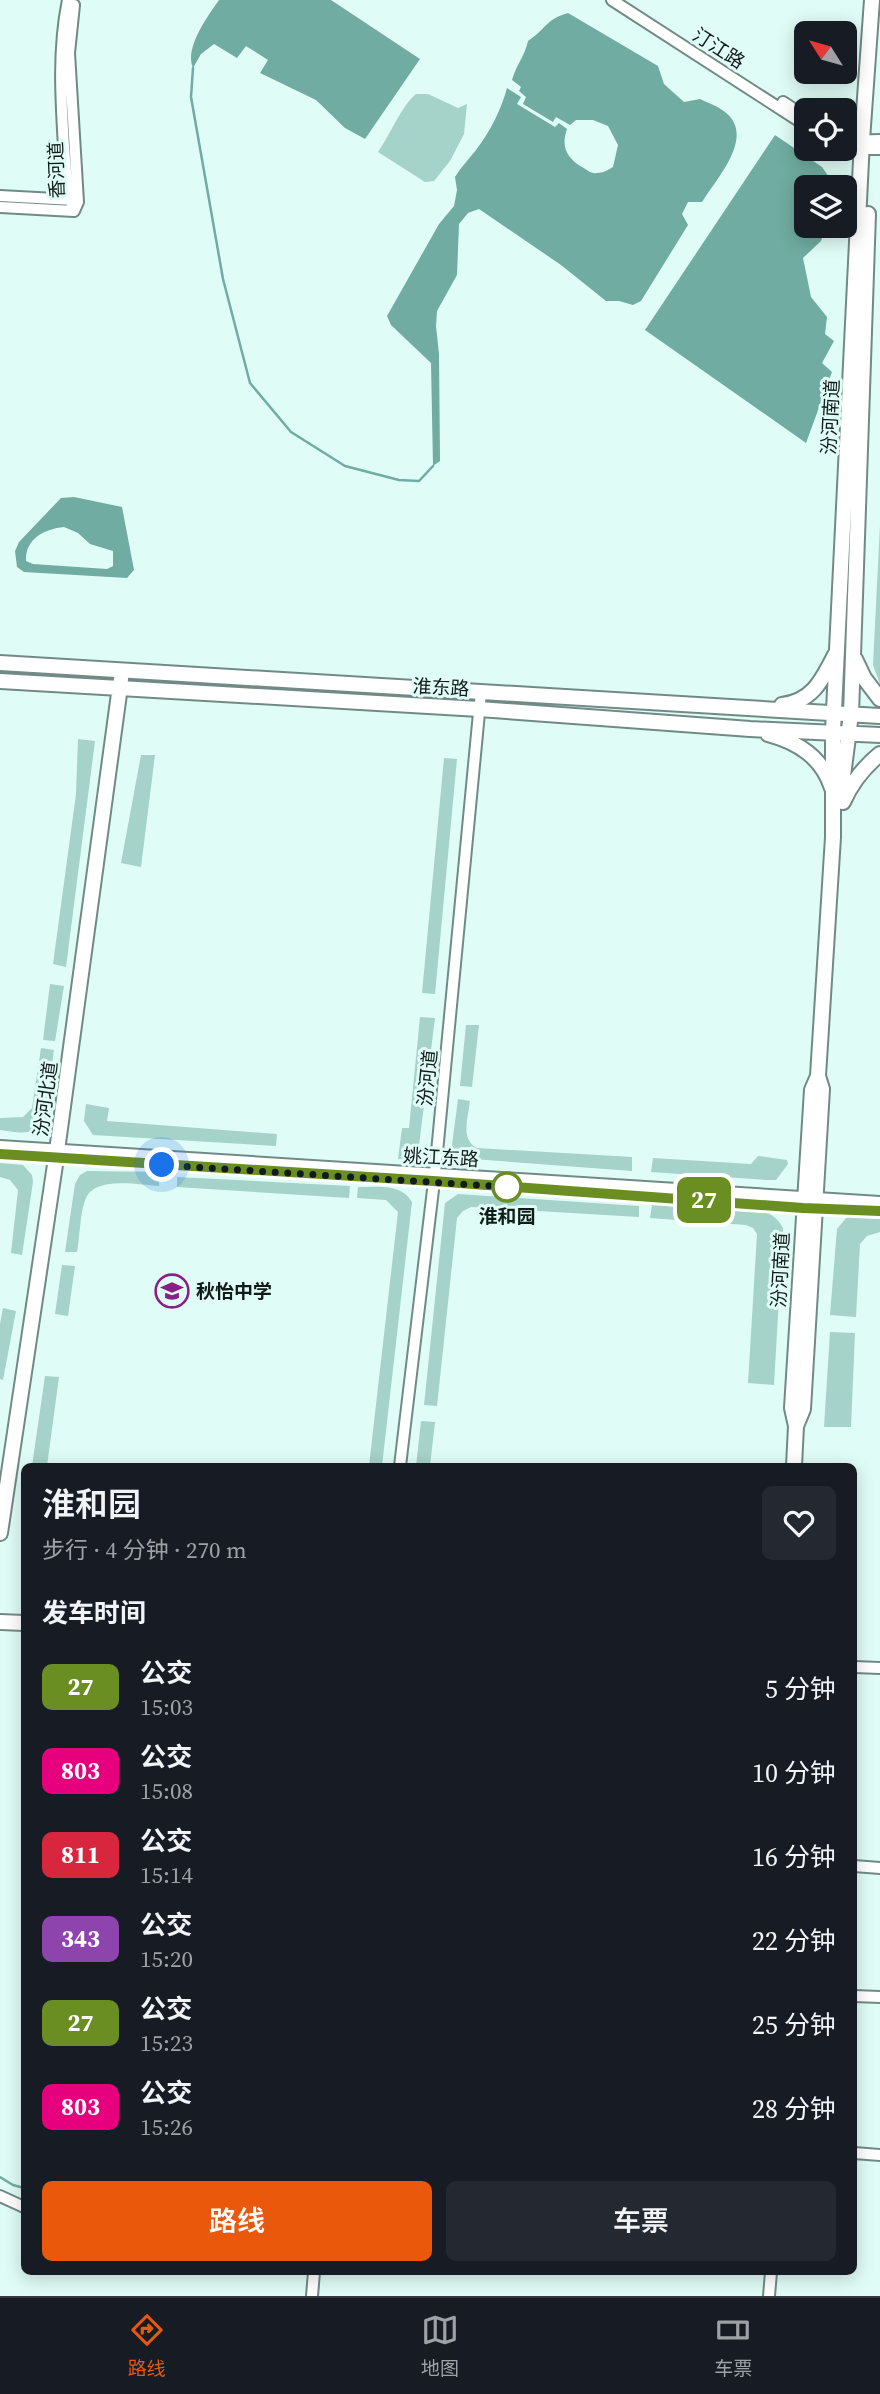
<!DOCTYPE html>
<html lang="zh">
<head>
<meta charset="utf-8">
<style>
  :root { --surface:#171b24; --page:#242831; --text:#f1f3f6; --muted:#9ea1a6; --line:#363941; --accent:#ea580c }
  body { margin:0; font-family:"Source Serif 4","Noto Sans SC",serif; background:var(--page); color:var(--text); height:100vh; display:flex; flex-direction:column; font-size:26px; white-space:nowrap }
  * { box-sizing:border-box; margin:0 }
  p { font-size:23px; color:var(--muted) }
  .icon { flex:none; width:38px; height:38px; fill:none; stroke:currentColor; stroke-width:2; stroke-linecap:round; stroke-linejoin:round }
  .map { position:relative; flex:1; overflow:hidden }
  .side { position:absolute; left:21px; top:1463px; width:836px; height:812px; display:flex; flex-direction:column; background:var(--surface); border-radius:10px; box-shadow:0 4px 18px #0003 }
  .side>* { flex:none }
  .badge { padding:0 14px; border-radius:10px; font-size:24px; line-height:46px }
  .needle { width:46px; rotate:307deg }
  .controls { position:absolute; left:794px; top:21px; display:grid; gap:14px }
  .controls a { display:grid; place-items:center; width:63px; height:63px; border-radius:10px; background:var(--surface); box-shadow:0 4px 18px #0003; font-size:35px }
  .you { position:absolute; width:35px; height:35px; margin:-18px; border:5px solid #fff; border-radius:50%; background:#1a73e8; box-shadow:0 0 0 10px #1a73e833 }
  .map>.badge { position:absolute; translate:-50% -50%; box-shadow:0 0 0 4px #fff }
  h2 { padding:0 21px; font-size:26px; line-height:63px }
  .round { display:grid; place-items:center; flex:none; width:74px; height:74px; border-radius:10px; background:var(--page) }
  .headline { display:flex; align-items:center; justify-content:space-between; height:119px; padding:0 21px }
  h1 { font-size:33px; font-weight:600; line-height:52px }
  .button { display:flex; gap:14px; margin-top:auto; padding:14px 21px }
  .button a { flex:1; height:80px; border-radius:10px; background:var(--accent); color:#fff; font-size:28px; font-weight:600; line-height:80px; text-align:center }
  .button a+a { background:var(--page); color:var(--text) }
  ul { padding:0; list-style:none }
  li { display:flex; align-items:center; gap:21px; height:84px; padding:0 21px }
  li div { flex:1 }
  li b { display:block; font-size:26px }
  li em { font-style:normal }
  li .badge { min-width:77px; font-weight:700; text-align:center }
  .dock { display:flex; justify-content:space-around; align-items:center; height:98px; border-top:2px solid var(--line); background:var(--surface); font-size:19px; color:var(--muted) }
  .dock a { display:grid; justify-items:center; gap:4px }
  .dock .active { color:var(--accent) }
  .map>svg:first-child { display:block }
  .green { fill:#a5d2c9 }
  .water { fill:#70aca1; fill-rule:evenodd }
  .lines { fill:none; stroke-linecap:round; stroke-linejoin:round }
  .stream { stroke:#70aca1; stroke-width:2.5 }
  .minor-casing { stroke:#718a85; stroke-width:14 }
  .major-casing { stroke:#718a85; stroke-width:18 }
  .minor { stroke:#fff; stroke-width:10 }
  .major { stroke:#fff; stroke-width:14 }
  .line-casing { stroke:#fff; stroke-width:16 }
  .line { stroke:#6b8e23; stroke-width:10 }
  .walk { stroke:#111b19; stroke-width:7; stroke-dasharray:0 12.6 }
  .stop-dot { fill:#fff; stroke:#6b8e23; stroke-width:3.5 }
  .labels { text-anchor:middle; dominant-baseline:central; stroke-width:6; stroke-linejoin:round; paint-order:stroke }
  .street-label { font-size:19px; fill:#111b19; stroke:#e0fcf6 }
  .stop-label { font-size:19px; font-weight:bold; fill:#111b19; stroke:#e0fcf6 }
  .poi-label { font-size:19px; font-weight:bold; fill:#111b19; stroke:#e0fcf6; text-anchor:start }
</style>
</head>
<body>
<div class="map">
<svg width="880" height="2296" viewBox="0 0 880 2296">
  <rect width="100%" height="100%" fill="#e0fcf6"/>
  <path class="green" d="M416,94H428L458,108L467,104L464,134L450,161L434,181L425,182L378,152C390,135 402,105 416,94Z
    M880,525V684L873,665Z
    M78,739L95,741L66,967L53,964L76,794Z
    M141,755H155L141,867L121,863Z
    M444,758L457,759L435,994L422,993Z
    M50,984L64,986L55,1041L43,1040Z
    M420,1017L435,1018L418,1153L414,1159H398L402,1128H409Z
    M466,1025H479L472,1087L460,1086Z
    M41,1048L54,1050C51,1067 48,1120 33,1130C25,1135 10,1131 0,1130V1118L23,1117L32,1108Z
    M458,1099L470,1101C468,1118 460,1139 477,1148L632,1157V1171L459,1158L453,1154L452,1145Z
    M86,1104L109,1108L107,1121L277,1134L276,1146L93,1135L84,1121Z
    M758,1156L787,1160L788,1164L776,1180H767L651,1172L653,1158L751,1164Z
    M0,1163L23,1165L32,1175L33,1182L22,1255L11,1253L18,1190L10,1180L0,1177Z
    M87,1171L160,1172L159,1186C139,1185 96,1176 86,1198C80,1211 80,1237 77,1252H65L75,1184L80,1175Z
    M177,1177L350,1186L349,1198L177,1187Z
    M358,1187C377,1187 401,1183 412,1202L382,1466H369L398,1212L386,1200L357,1198Z
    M458,1194L639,1206V1217L471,1207L463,1211L457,1218L437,1406L424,1405L445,1203Z
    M652,1205L768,1213C776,1218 780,1221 783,1229L774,1385L748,1383L757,1234L753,1228L746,1225L650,1218Z
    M847,1217L880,1219V1232L867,1236L860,1244L856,1317L830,1315L837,1229Z
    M62,1265L75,1266L68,1316L55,1314Z
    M3,1308L16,1311L3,1380L0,1379V1324Z
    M830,1332L855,1333L851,1427H824Z
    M45,1376L59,1377L47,1466H32Z
    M421,1421L435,1422L430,1466H416Z"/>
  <path class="water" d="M219,0H331L420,59L365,139L345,128L316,100L260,73L268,60L246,46L237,58L214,44L201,54L193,68C184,48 208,16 219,0Z
    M568,13L658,66L664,84L684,102L700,99C708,103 718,106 725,112C756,136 717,178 702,202H688L682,214L688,225L641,301L633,305L619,301H606L561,265L479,209L468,213L459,224L457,275L437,311L436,326L439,354L440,461L433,466L431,363L391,325L387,316L439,224L454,206L457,190L455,177C461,167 469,159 476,150C490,132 501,110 507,88L521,97L517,104L555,127L559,123L567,129C561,146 566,158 582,167C587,170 591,174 597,173C603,173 608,170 613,167L618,145L608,126L593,120H576L570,125L556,117L553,122L523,104L526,97L519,91L521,87L512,80C516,65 525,56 528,41C546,29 546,19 568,13Z
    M775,135L822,167L836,187H807V226H827L821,241L803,258L811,297L827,317L825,334L834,341L822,363L832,372L806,443L645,330Z
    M74,497L122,507L134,570L127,578L24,572L17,567L15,551L19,542L61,498ZM64,527L78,533L90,544L113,551V566L107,569L33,564L26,561C25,539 44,529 64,527Z"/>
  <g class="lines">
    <path class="stream" d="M193,68L191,97L223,279L250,383L291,432L345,466L399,480L419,481L433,466
      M0,2177L13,2185L24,2188"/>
    <defs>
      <path id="minor" d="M68,0C58,48 61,98 64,147C66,168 66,191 74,211
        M612,0L807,126
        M783,102L807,118
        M845,141L880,140
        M845,149H880
        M0,196L74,200
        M0,207L74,211
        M74,211L78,202L69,53L74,5
        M0,1146L880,1202
        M0,1154L433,1181L803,1208L880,1211
        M400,1466L435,1173L481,692
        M854,1667L880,1668
        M854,1866L880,1868
        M854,1996L880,1997
        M854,2153L880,2155
        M0,2196L24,2207
        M312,2296L314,2272
        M769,2296L771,2272"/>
      <path id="major" d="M855,659L864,678L880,699
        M0,663L880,716
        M0,681L479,709L750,729L880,735
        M782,705C813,701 822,680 835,655
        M768,734C798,742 822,757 832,788
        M841,791L851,714L868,214
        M843,802C851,784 864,767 880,754
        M796,1426L792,1408L812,1090L818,1076L833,837V731L862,140L872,0
        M794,1466L796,1426L803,1409L822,1089L818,1076
        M0,1533L56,1158L121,679
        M0,1622L24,1623"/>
    </defs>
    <use href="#minor" class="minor-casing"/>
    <use href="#major" class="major-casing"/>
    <use href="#minor" class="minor"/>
    <use href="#major" class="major"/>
  </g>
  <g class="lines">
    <defs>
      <path id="line" d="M0,1154L433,1181L803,1208L880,1211"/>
    </defs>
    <use href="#line" class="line-casing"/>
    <use href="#line" class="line"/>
    <path class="walk" d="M162,1165L507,1187"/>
  </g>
  <defs>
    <symbol id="school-ring" viewBox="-11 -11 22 22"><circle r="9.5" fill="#e0fcf6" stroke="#8a2085" stroke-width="1.5"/><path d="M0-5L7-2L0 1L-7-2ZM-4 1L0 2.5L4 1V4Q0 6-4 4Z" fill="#8a2085"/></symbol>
  </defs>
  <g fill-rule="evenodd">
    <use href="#school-ring" x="153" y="1272" width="38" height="38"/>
  </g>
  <circle class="stop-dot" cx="507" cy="1187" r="14"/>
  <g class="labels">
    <g class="street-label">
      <text transform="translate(719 48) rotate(33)">汀江路</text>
      <text transform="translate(56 170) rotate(-92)">香河道</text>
      <text transform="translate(830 417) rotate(-87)">汾河南道</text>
      <text transform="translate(441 687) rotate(3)">淮东路</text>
      <text transform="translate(427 1078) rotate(-84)">汾河道</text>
      <text transform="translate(45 1099) rotate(-82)">汾河北道</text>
      <text transform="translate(441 1157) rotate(3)">姚江东路</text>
      <text transform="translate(780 1270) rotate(-87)">汾河南道</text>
    </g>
    <g class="stop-label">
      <text x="507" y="1216">淮和园</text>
    </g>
    <g class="poi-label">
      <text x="196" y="1291">秋怡中学</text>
    </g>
  </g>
</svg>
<div class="controls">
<a><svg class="needle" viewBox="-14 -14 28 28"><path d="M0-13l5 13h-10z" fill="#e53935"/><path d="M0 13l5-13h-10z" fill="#9ea1a6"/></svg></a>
<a><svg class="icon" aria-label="locate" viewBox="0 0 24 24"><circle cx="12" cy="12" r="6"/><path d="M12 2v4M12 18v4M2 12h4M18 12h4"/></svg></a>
<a><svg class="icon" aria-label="layers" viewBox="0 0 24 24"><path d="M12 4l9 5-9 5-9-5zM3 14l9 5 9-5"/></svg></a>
</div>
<div class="you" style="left:162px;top:1165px"></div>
<b class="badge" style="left:704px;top:1200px;background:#6b8e23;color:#fff">27</b>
<section class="side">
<div class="headline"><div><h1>淮和园</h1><p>步行 · 4 分钟 · 270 m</p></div><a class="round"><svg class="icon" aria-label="heart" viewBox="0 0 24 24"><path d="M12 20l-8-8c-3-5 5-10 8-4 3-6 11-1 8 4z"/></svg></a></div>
<h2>发车时间</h2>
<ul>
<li><span class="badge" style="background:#6b8e23;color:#fff">27</span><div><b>公交</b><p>15:03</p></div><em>5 分钟</em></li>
<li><span class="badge" style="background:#e6007e;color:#fff">803</span><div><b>公交</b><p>15:08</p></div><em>10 分钟</em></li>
<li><span class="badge" style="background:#d7263d;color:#fff">811</span><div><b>公交</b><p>15:14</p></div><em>16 分钟</em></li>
<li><span class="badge" style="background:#8e44ad;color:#fff">343</span><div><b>公交</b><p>15:20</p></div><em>22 分钟</em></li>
<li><span class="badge" style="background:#6b8e23;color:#fff">27</span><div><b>公交</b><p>15:23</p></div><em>25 分钟</em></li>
<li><span class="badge" style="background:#e6007e;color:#fff">803</span><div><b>公交</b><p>15:26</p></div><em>28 分钟</em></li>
</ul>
<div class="button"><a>路线</a><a>车票</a></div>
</section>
</div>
<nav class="dock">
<a class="active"><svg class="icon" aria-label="directions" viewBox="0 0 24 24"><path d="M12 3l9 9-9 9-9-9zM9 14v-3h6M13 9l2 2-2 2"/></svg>路线</a>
<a><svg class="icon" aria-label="map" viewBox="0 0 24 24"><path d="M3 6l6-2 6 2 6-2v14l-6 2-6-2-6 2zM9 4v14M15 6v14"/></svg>地图</a>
<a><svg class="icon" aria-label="tickets" viewBox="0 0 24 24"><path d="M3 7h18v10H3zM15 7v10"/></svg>车票</a>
</nav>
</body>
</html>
